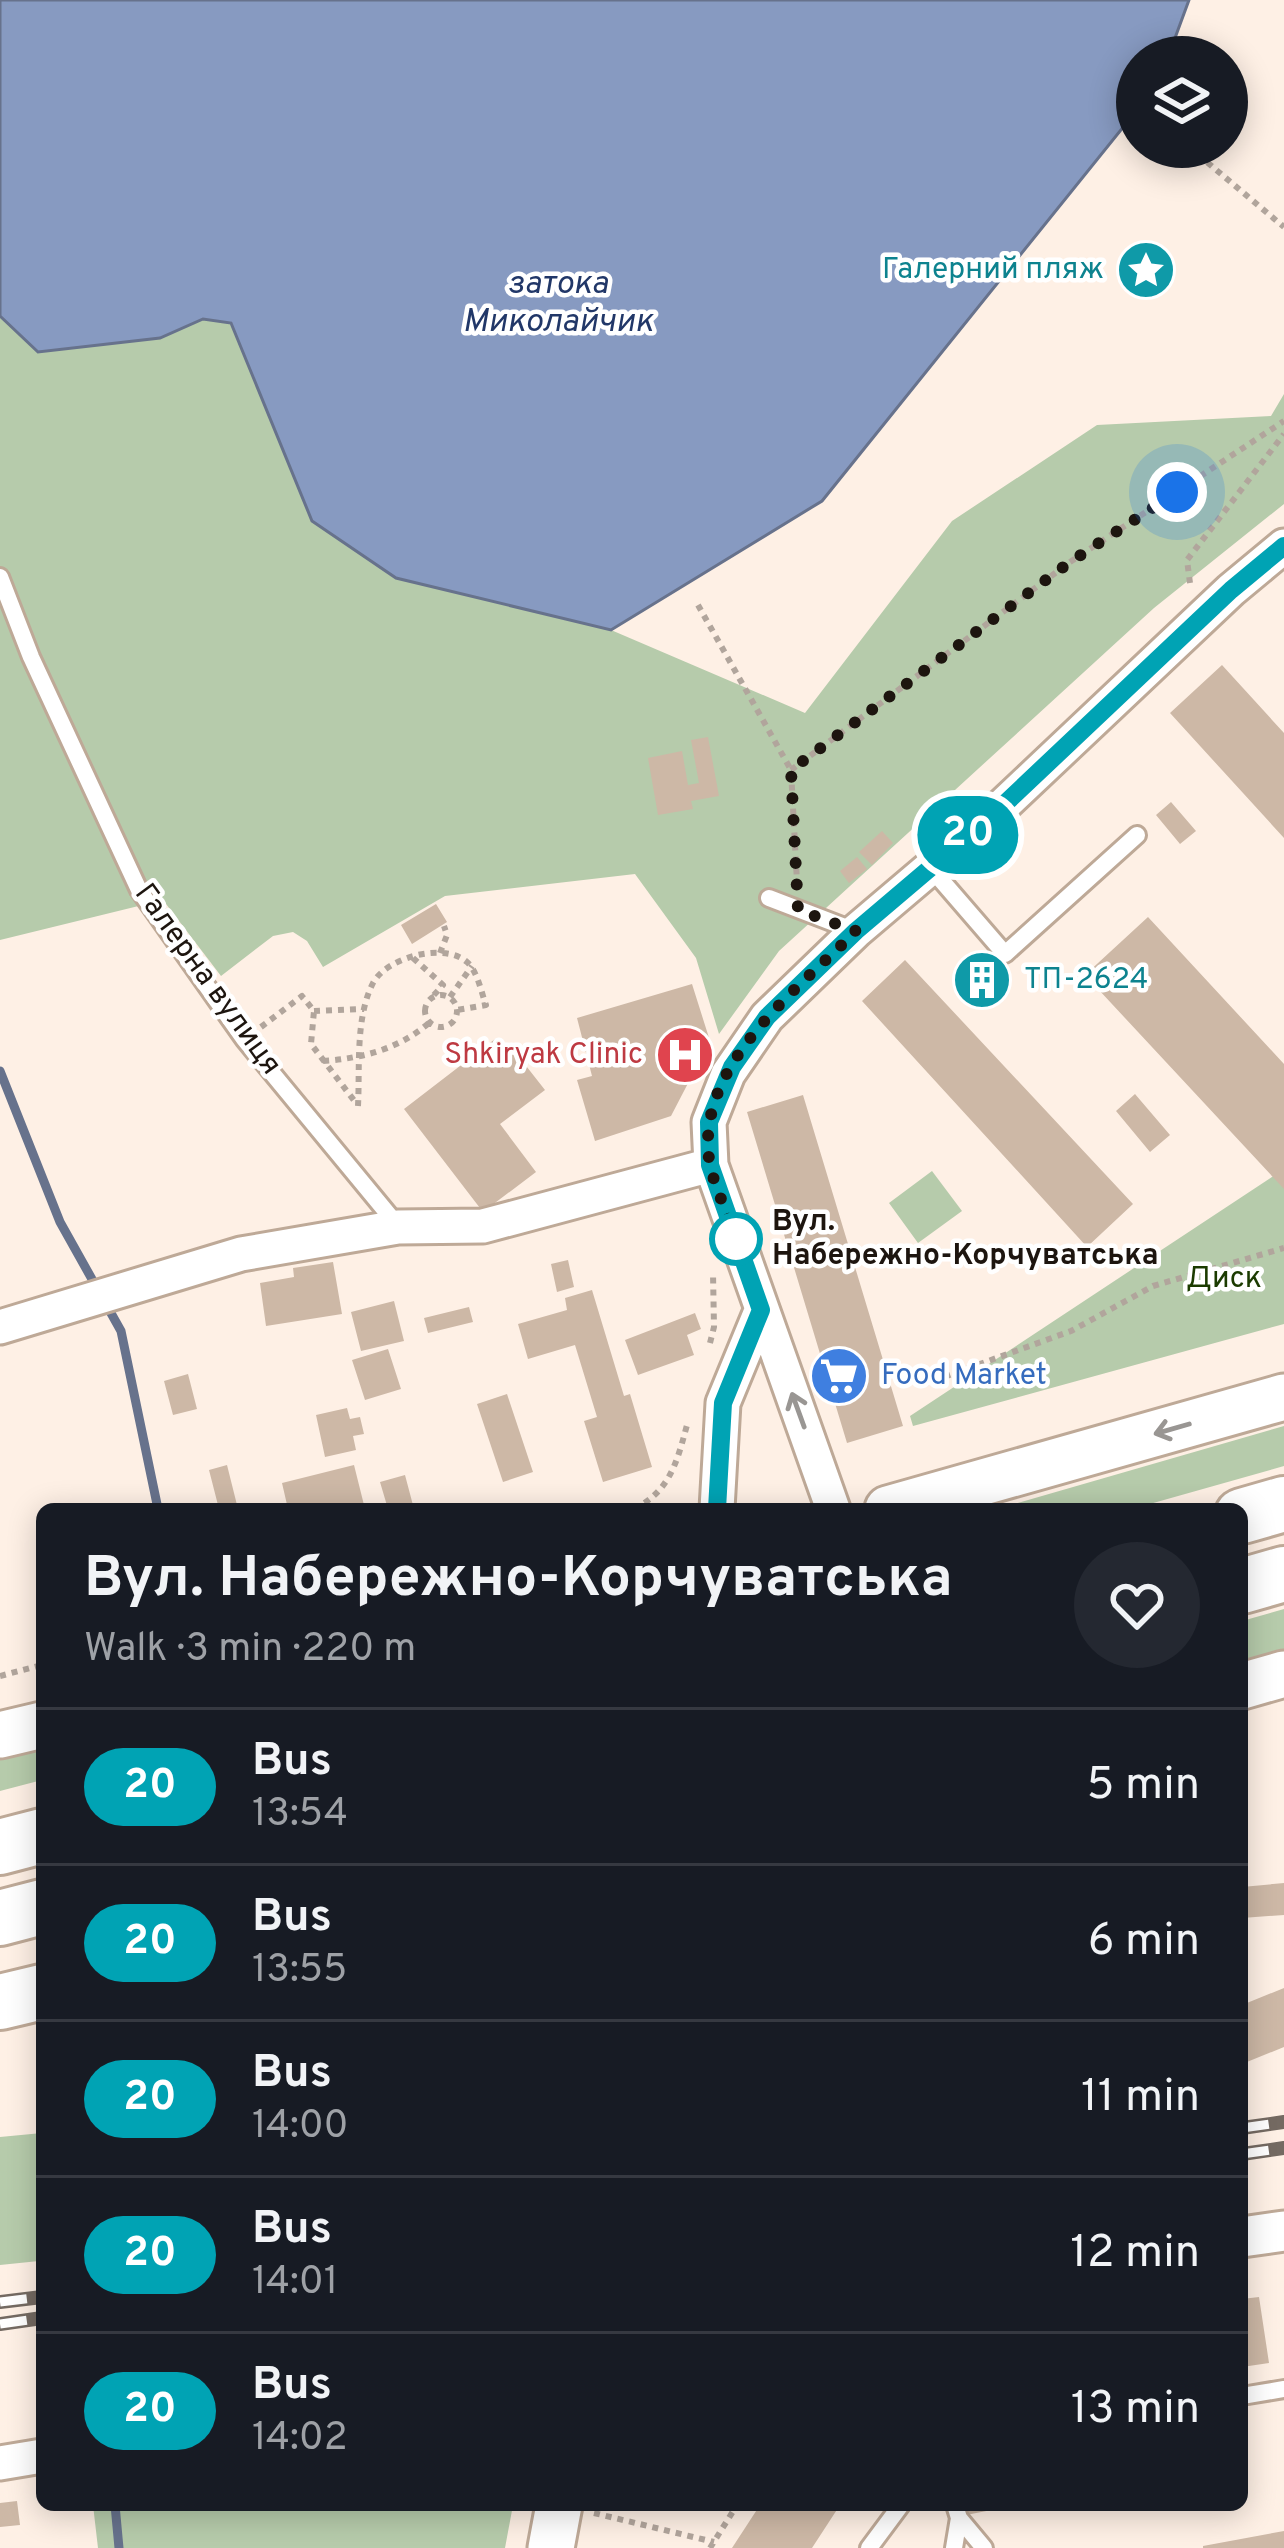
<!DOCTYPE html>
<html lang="en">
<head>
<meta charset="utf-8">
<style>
  :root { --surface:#171b24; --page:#242831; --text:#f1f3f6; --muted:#9ea1a6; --line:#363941 }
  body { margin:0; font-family:Overpass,sans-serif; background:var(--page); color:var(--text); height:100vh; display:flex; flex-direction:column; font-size:45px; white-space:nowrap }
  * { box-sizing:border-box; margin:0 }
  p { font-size:39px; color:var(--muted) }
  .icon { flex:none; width:66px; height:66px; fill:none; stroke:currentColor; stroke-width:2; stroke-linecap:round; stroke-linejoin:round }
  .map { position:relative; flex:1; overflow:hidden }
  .sheet { position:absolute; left:36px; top:1503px; width:1212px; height:1008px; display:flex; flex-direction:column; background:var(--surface); border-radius:18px; box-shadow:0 6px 30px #0003 }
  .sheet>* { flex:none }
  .badge { padding:0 24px; border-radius:39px; font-size:42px; line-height:78px }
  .buttons { position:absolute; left:1116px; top:36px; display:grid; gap:24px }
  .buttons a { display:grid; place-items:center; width:132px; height:132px; border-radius:50%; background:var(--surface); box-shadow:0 6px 30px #0003; font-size:60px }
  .you { position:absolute; width:60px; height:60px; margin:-30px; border:9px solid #fff; border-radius:50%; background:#1a73e8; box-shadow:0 0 0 18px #1a73e833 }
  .map>.badge { position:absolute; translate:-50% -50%; box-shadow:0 0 0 6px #fff }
  .round { display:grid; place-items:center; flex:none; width:126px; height:126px; border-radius:63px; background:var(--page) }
  .summary { display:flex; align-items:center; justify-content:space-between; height:204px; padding:0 48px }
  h1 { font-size:57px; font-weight:700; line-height:90px }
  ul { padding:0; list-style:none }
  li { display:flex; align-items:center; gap:36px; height:156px; padding:0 48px; border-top:3px solid var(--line) }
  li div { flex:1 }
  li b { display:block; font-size:45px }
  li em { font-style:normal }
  li .badge { min-width:132px; font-weight:700; text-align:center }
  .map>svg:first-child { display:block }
  .green { fill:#b6cbab }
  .water { fill:#879ac1; stroke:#67728c; stroke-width:3 }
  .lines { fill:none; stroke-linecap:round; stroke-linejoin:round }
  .stream { stroke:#67728c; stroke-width:9 }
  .building { fill:#cdb8a6 }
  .service-casing { stroke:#bea997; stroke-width:22 }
  .minor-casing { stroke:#bea997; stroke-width:39 }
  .tertiary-casing { stroke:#bea997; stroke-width:45 }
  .secondary-casing { stroke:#bea997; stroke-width:51 }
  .trunk-casing { stroke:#bea997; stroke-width:60 }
  .path { stroke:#b1a59c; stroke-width:6; stroke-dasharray:6 6; stroke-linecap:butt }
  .service { stroke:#fff; stroke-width:16 }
  .minor { stroke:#fff; stroke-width:33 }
  .tertiary { stroke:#fff; stroke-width:39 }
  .secondary { stroke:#fff; stroke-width:45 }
  .trunk { stroke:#fff; stroke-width:54 }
  .rail-casing { stroke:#746a62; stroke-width:14 }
  .rail { stroke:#fff; stroke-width:9; stroke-dasharray:27; stroke-linecap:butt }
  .oneway { stroke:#999693 }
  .line-casing { stroke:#fff; stroke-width:27 }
  .line { stroke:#00a3b4; stroke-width:18 }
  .walk { stroke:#1d150f; stroke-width:12; stroke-dasharray:0 21.6 }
  .stop-dot { fill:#fff; stroke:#00a3b4; stroke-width:6 }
  .labels { text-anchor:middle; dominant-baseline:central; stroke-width:9; stroke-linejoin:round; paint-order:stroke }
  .culture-label { font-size:30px; fill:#0d838f; stroke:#fff; text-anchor:end }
  .street-label { font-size:30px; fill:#1d150f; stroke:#fff }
  .health-label { font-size:30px; fill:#be3a42; stroke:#fff; text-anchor:end }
  .stop-label { font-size:30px; font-weight:bold; fill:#1d150f; stroke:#fff; text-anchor:start }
  .park-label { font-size:30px; fill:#1b3b00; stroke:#fff }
  .shop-label { font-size:30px; fill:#366cbe; stroke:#fff; text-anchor:start }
  .water-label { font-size:33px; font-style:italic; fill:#213768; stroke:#fff }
</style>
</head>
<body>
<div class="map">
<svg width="1284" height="2548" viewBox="0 0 1284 2548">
  <rect width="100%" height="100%" fill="#fef0e5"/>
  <path class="green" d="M0,0L232,323L312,521L396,578L611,630L805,713L952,521L1097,425L1271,416L1284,394V504L1154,608L779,951L719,1034L696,958L635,874L445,896L323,967L307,941L293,932L273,936L221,976L163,900L0,940Z
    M1284,1169V1324L913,1426L910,1416Z
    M932,1171L962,1211L918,1243L889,1203Z
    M1284,1426V1466L1132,1509H997Z
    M1284,1609V1649L1242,1661V1621Z
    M42,1746V1780L0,1791V1756Z
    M42,2133V2256L39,2261L0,2265V2137Z
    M93,2505H513L505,2548H98Z"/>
  <path class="water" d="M0,0H1189L1168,57H1137V110L822,501L611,630L396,578L312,521L231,323L203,319L160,338L38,352L0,316Z"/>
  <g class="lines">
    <path class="stream" d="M0,1071L60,1222L121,1331L158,1509
      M115,2505L119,2548"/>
  </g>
  <path class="building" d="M1222,665L1284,733V838L1170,713Z
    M708,737L719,796L691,801L693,809L658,815L648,758L682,751L688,785L699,783L691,740Z
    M1171,802L1196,831L1180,844L1156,815Z
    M882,831L893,843L872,865L859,852Z
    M857,857L867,869L849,883L840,871Z
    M436,904L447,922L412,944L401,925Z
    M1148,917L1284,1064V1189L1085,975Z
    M977,959L1002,988L986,1001L962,972Z
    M905,960L1133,1204L1087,1247L862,1001Z
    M692,984L710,1041L671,1116L595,1141L577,1080L592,1076L577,1018Z
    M495,1039L506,1053L512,1048L545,1090L500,1124L536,1172L483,1212L404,1109Z
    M1135,1094L1170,1135L1150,1152L1116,1111Z
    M803,1095L903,1426L847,1443L747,1112Z
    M568,1260L574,1287L557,1292L551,1264Z
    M333,1262L342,1314L266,1326L260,1283L294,1277L293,1268Z
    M592,1290L624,1396L630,1394L652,1467L603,1482L584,1421L597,1417L575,1345L528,1359L518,1324L567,1310L565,1298Z
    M394,1301L404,1341L361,1351L351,1312Z
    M469,1307L473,1322L428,1333L424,1318Z
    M695,1313L701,1329L687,1335L694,1355L638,1375L625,1340Z
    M388,1349L401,1389L365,1400L352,1360Z
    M188,1374L197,1409L173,1415L164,1381Z
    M507,1394L533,1472L503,1482L477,1404Z
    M347,1408L350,1419L360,1417L364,1434L353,1436L356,1450L325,1457L316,1415Z
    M227,1465L238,1509H219L209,1470Z
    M354,1465L365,1509H288L282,1483Z
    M405,1475L414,1509H388L380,1482Z
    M1284,1883V1915L1242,1918V1887Z
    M1284,1988V2047L1242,2064V2005Z
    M1259,2297L1269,2363L1242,2367V2299Z
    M17,2501L20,2525L0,2527V2503Z
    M760,2505H840L812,2548H732Z
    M964,2505H1007V2507L966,2515Z
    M1284,2531V2548H1203V2546Z"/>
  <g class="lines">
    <defs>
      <path id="service" d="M0,577L31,657L139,890L244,1039L398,1226
        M929,866L1005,954L1137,835
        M769,898L855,931
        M1242,2396L1284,2389
        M955,2505L959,2518L984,2548
        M869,2548L901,2505
        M954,2548L959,2518"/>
      <path id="minor" d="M0,1327L241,1254L398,1227L483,1226L711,1165
        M717,1509L723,1403L761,1311
        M833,1509L711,1165L709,1122L728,1074L767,1017L856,931L995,813L1231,590L1284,546
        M0,2463L42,2456"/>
      <path id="tertiary" d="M1242,2237L1284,2231"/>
      <path id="secondary" d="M888,1509L1284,1397
        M1242,1686L1284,1674
        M0,1735L42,1725
        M551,2548L559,2505"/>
      <path id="trunk" d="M1242,1516L1284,1504
        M1242,1586L1284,1574
        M0,1847L42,1836
        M0,1918L42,1907
        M0,2002L42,1992"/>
    </defs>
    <use href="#service" class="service-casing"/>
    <use href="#minor" class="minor-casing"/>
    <use href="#tertiary" class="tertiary-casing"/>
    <use href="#secondary" class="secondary-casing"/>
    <use href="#trunk" class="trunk-casing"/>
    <path class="path" d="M1189,147L1284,227
      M1190,583L1187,560L1284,434
      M698,605L791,770L797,882
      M791,770L1070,562L1284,421
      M440,953L447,935L444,926
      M413,958L443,985L433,996
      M425 1011a16 16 0 1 1 32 0a16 16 0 1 1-32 0Z
      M450,997L472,966
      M314,1011L364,1009
      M261,1027L302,996L314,1011L311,1044L356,1103
      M323,1061C364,1058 399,1049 430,1022
      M358,1106C360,1068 355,1018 373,983C387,957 444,942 467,962C478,972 481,992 486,1005L457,1010
      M710,1343L714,1327L713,1273
      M922,1385L1071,1331L1153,1286L1284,1248
      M634,1509C670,1491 677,1462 687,1425
      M0,1676L42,1665
      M594,2513L714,2542
      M710,2548L737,2505"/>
    <use href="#service" class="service"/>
    <use href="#minor" class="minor"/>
    <use href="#tertiary" class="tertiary"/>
    <use href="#secondary" class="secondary"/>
    <use href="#trunk" class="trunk"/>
    <defs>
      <path id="rail" d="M1242,2128L1284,2122
        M1242,2154L1284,2148
        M0,2302L42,2297
        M0,2324L42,2318"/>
    </defs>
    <use href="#rail" class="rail-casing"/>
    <use href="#rail" class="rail"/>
  </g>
  <defs><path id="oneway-shaft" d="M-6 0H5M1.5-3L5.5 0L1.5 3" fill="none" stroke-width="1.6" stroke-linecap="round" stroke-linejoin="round" transform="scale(3)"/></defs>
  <g class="oneway">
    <use href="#oneway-shaft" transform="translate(798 1410) rotate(-110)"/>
    <use href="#oneway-shaft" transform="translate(1172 1429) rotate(164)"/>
  </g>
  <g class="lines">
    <defs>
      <path id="line" d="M717,1509L723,1403L761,1310L710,1165L709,1122L732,1067L767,1017L856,931L995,813L1231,590L1284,546"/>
    </defs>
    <use href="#line" class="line-casing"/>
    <use href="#line" class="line"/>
    <path class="walk" d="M736,1239C732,1223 715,1189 710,1165C692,1067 796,991 856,931L798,910L791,770L1070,562L1177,492"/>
  </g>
  <defs>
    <symbol id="sight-disc" viewBox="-11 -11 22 22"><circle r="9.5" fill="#0f9aa8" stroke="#fff"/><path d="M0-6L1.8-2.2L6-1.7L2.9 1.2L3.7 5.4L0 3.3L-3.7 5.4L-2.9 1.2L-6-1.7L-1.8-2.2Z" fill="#fff"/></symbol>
    <symbol id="building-disc" viewBox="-11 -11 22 22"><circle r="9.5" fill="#0f9aa8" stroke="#fff"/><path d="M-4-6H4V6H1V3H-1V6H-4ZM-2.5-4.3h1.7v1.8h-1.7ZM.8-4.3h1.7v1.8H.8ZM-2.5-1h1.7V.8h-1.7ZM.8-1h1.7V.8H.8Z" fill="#fff"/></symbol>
    <symbol id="hospital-disc" viewBox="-11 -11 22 22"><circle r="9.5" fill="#e0444e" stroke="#fff"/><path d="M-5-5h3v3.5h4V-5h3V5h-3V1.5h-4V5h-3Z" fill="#fff"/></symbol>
    <symbol id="supermarket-disc" viewBox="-11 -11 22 22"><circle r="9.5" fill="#3f7fe0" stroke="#fff"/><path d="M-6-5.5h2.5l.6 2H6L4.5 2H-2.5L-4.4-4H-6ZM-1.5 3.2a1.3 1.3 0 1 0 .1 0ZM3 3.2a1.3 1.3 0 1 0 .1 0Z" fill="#fff"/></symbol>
  </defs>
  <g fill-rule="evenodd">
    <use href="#sight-disc" x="1113" y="237" width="66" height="66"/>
    <use href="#building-disc" x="949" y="947" width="66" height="66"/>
    <use href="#hospital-disc" x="652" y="1022" width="66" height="66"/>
    <use href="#supermarket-disc" x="806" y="1343" width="66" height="66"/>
  </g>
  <circle class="stop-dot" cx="736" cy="1239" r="24"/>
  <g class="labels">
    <g class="culture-label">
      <text x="1104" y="270">Галерний пляж</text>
      <text x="1024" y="980" text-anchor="start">ТП-2624</text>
    </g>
    <g class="street-label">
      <text transform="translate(207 980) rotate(54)">Галерна вулиця</text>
    </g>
    <g class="health-label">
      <text x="643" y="1055">Shkiryak Clinic</text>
    </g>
    <g class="stop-label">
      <text x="772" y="1222">Вул.<tspan x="772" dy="34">Набережно-Корчуватська</tspan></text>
    </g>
    <g class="park-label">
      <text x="1224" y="1279">Диск</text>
    </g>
    <g class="shop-label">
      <text x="881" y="1376">Food Market</text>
    </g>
    <g class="water-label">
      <text x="558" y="285">затока<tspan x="558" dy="38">Миколайчик</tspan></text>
    </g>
  </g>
</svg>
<div class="buttons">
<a><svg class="icon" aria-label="layers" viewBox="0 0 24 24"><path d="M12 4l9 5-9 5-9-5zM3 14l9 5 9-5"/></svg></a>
</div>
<div class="you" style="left:1177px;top:492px"></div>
<b class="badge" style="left:968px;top:835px;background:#00a3b4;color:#fff">20</b>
<section class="sheet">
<div class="summary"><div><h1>Вул. Набережно-Корчуватська</h1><p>Walk · 3 min · 220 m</p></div><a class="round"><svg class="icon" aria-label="heart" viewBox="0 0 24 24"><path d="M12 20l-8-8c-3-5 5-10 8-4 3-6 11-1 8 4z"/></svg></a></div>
<ul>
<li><span class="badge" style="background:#00a3b4;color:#fff">20</span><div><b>Bus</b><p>13:54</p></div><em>5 min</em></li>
<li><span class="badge" style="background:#00a3b4;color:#fff">20</span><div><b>Bus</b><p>13:55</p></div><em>6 min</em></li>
<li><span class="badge" style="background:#00a3b4;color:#fff">20</span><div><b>Bus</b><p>14:00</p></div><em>11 min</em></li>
<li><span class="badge" style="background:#00a3b4;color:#fff">20</span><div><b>Bus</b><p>14:01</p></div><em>12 min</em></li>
<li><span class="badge" style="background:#00a3b4;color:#fff">20</span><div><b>Bus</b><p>14:02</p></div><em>13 min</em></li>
</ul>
</section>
</div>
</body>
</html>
